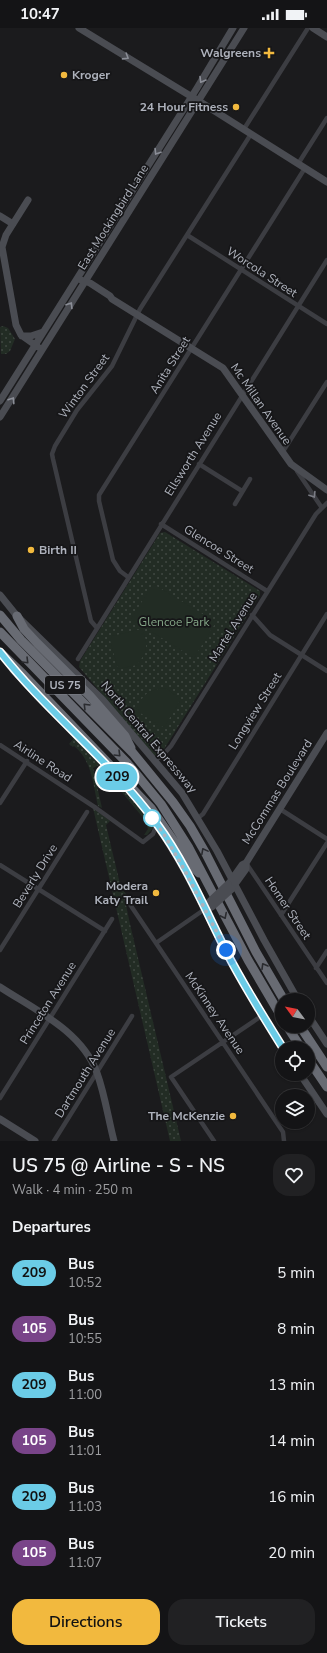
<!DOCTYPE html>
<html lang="en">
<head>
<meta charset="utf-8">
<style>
  :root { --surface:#141416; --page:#212123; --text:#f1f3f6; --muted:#9d9ea1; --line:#333335; --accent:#f2b93e }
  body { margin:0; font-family:"Nunito Sans",sans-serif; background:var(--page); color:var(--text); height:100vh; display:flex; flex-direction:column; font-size:15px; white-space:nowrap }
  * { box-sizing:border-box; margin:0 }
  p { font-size:13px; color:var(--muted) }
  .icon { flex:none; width:22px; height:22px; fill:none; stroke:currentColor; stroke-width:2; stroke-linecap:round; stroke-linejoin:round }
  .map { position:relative; height:1113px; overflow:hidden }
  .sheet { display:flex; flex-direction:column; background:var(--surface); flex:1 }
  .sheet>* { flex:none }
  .badge { padding:0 8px; border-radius:13px; font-size:14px; line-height:26px }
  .needle { width:26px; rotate:302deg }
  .buttons { position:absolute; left:275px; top:965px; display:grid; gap:8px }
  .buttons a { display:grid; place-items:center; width:40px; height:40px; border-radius:50%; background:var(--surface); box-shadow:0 1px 3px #0004,0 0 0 1px var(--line); font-size:20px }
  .you { position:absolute; width:20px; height:20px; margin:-10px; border:3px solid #fff; border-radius:50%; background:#1a73e8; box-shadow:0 0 0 6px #1a73e833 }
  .map>.badge { position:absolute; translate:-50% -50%; box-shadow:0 0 0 2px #fff }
  h2 { padding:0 12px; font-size:15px; line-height:36px }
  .round { display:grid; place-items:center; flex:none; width:42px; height:42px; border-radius:16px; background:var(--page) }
  .head { display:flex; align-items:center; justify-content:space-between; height:68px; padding:0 12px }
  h1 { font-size:19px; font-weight:600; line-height:30px }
  .primary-button { display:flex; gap:8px; margin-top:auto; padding:8px 12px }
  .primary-button a { flex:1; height:46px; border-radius:16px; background:var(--accent); color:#111; font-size:16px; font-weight:600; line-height:46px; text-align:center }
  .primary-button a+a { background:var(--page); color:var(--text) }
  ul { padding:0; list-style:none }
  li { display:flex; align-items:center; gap:12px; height:56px; padding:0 12px }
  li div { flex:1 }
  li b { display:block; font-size:15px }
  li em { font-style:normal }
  li .badge { min-width:44px; font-weight:700; text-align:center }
  .status { display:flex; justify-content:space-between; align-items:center; height:28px; padding:0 20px; background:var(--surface); direction:ltr }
  .status svg { height:11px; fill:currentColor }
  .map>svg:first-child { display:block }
  .green { fill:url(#green-dots) }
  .pitch { fill:#222c24 }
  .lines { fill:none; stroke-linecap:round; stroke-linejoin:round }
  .street { stroke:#3c3d42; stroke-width:4.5 }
  .secondary { stroke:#4a4c52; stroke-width:7 }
  .highway { stroke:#686b73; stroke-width:9 }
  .secondary-bridge { stroke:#4a4c52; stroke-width:7 }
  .oneway { stroke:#8b8e97 }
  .oneway2 { stroke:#7b7d85 }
  .oneway3 { stroke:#2a2b2f }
  .line-casing { stroke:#fff; stroke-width:9 }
  .line { stroke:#6bcce7; stroke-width:6 }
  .walk { stroke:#aeb2bc; stroke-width:4; stroke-dasharray:0 7.2 }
  .poi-dot { fill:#f2b93e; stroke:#161618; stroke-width:1.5 }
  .stop-dot { fill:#fff; stroke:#6bcce7; stroke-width:2 }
  .labels { text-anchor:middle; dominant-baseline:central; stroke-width:3.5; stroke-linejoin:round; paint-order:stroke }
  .shield { fill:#161618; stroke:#80838b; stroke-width:1 }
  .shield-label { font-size:11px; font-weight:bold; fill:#aeb2bc }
  .poi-label { font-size:12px; font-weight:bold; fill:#aeb2bc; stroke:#161618; text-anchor:end }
  .street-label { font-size:12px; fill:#aeb2bc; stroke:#161618 }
  .park-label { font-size:12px; fill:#85a788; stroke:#161618 }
</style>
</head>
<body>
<div class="status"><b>10:47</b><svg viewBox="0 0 49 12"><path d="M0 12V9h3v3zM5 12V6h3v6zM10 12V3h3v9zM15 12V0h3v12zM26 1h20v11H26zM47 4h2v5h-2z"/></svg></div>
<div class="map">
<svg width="327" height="1113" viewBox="0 0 327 1113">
  <defs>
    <pattern id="green-dots" width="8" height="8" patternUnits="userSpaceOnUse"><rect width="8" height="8" fill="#222c24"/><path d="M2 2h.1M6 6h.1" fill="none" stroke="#404842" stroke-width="1.8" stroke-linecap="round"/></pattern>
  </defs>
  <rect width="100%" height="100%" fill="#1b1b1d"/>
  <path class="green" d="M3,298L8,300L15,311L10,323L6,326H1L0,299Z
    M165,504L260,563V567L161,726L157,728L154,727L79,639L80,633L160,505Z
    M74,710L146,787L153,797V800L147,807H144L148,801L145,792L99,737L93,740L102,780L98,778C93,757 92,732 74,718L73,719L69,716Z
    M93,780L110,793L106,797L121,860L127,867L125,872L130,896L181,1113H170Z"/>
  <path class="pitch" d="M153,556L216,594L194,630L131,591Z
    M142,601C149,617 147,624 137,637L118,641L110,612L112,608Z
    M165,660L181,671L165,698L161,699L136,682C143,666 148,662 165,660Z"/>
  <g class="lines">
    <path class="street" d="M244,101L308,0
      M298,136L327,90
      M187,207L327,296
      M282,425L327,354
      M199,436L242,463
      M297,443L322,480
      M235,476L250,451
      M161,496L267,563
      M128,549L120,543L113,532L99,473V467L305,140
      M252,587L270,607L327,643
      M97,600L91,593L53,431L52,426L55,418L77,382L112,338L140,281L251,106
      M78,631L327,232
      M0,717L96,780L143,814L153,806L157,796
      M155,732L162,728L171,718L316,486L327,475
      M0,775L27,733
      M280,781L327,811
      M198,790L203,786L327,586
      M246,835L327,955
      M0,837L105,903
      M125,869L283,1104L284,1113
      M281,887L327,815
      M156,915L205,881
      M0,922L87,784
      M316,940L327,923
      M0,1070L112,891
      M54,1113L132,988
      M214,1113L171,1049L263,987"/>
    <path class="secondary" d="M79,0L202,75L327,154
      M313,0L327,9
      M28,172L6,207L2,219L16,297L21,307L38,319
      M0,188L13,196
      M81,252L90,255L110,268L112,271L223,340L291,436L327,462
      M22,308H31L43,304
      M0,373L197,60L233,0
      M0,389L244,0
      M0,567L17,588L103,672L182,765L217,823L264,912L298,972
      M13,642L50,681
      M135,769C175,816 198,869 226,923C244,956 263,988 283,1020
      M230,854L242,837L246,835L327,705
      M233,859L246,841V835
      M0,959C35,982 82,1003 97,1045C105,1067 108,1090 114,1113
      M308,987L327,1016
      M300,1046L327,1086
      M0,1091L35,1113"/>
    <path class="highway" d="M0,587L21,612L133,725L173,774L190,798L205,824L256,924L284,972
      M17,588L24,601L37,615L90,668L125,708L131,720
      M0,604L128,736L161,776L189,820L248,932L282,990
      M1,625L23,646L151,780L189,835L199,845
      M287,998L301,1020
      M300,998L327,1039
      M308,1031L327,1059"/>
    <path class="secondary-bridge" d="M209,874L228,856
      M212,879L232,861"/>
  </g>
  <defs><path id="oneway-chevron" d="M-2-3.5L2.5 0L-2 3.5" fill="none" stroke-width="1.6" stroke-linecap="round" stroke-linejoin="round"/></defs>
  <g class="oneway">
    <use href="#oneway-chevron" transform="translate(126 29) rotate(32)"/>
    <use href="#oneway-chevron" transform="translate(202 52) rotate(121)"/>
    <use href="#oneway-chevron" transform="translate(157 124) rotate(122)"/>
    <use href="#oneway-chevron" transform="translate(70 277) rotate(-58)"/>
    <use href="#oneway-chevron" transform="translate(12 372) rotate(-57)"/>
  </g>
  <use class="oneway2" href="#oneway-chevron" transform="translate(313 467) rotate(58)"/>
  <g class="oneway3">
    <use href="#oneway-chevron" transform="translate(26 633) rotate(45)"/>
    <use href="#oneway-chevron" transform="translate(86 678) rotate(-135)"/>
    <use href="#oneway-chevron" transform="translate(118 726) rotate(45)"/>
    <use href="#oneway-chevron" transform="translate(204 823) rotate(-118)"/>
    <use href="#oneway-chevron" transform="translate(224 888) rotate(63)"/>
    <use href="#oneway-chevron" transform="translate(264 938) rotate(-120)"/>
  </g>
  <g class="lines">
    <defs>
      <path id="line" d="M0,624C48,685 111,733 157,796C185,834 204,879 225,921C242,955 263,988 283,1020"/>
    </defs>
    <use href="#line" class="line-casing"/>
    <use href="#line" class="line"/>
    <path class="walk" d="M152,790L163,805L185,843L226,922"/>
  </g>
  <g class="poi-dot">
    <path d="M267 19h4v4h4v4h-4v4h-4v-4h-4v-4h4z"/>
    <circle cx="64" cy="47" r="4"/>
    <circle cx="236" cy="79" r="4"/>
    <circle cx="31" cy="522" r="4"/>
    <circle cx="156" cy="865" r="4"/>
    <circle cx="233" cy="1088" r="4"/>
  </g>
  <circle class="stop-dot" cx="152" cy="790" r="8"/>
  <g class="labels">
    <rect class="shield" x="45" y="648" width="40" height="18" rx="3"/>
    <g class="shield-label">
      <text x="65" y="657">US 75</text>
    </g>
    <g class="poi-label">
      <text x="261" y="25">Walgreens</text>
      <text x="72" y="47" text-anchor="start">Kroger</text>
      <text x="228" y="79">24 Hour Fitness</text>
      <text x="39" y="522" text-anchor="start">Birth II</text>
      <text x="148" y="858">Modera<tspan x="148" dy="14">Katy Trail</tspan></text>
      <text x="225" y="1088">The McKenzie</text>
    </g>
    <g class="street-label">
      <text transform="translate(113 189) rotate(-58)">East Mockingbird Lane</text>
      <text transform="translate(262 244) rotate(33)">Worcola Street</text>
      <text transform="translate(170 337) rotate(-58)">Anita Street</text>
      <text transform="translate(84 358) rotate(-54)">Winton Street</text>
      <text transform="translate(261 376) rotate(55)">Mc Millan Avenue</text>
      <text transform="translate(193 426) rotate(-58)">Ellsworth Avenue</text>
      <text transform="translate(219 521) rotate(32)">Glencoe Street</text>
      <text transform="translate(233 599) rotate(-58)">Martel Avenue</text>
      <text transform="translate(255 683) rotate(-58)">Longview Street</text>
      <text transform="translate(149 709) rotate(50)">North Central Expressway</text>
      <text transform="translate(43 733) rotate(33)">Airline Road</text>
      <text transform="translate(277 764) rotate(-58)">McCommas Boulevard</text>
      <text transform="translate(35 848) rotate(-58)">Beverly Drive</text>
      <text transform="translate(288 880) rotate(56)">Homer Street</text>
      <text transform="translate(48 975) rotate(-58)">Princeton Avenue</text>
      <text transform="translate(215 985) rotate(56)">McKinney Avenue</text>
      <text transform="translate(85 1045) rotate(-58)">Dartmouth Avenue</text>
    </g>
    <g class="park-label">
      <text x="174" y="594">Glencoe Park</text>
    </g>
  </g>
</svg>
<div class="buttons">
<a><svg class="needle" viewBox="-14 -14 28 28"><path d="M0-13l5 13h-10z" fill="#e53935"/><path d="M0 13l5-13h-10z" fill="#9d9ea1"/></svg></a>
<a><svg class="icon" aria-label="locate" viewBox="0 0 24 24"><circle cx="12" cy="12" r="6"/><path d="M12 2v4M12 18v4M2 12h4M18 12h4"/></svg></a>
<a><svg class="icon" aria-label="layers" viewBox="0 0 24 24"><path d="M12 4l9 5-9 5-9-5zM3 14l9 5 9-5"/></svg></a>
</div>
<div class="you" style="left:226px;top:922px"></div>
<b class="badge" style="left:117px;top:749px;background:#6bcce7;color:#111">209</b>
</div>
<section class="sheet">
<div class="head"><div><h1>US 75 @ Airline - S - NS</h1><p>Walk · 4 min · 250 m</p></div><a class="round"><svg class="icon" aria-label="heart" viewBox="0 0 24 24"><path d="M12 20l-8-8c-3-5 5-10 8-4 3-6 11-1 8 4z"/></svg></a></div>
<h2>Departures</h2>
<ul>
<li><span class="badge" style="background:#6bcce7;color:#111">209</span><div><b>Bus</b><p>10:52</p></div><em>5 min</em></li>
<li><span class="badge" style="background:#794489;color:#fff">105</span><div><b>Bus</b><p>10:55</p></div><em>8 min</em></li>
<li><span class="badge" style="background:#6bcce7;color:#111">209</span><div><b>Bus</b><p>11:00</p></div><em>13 min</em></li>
<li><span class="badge" style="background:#794489;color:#fff">105</span><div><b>Bus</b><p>11:01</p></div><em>14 min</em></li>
<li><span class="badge" style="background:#6bcce7;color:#111">209</span><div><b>Bus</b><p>11:03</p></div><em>16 min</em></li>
<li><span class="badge" style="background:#794489;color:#fff">105</span><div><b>Bus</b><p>11:07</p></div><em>20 min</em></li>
</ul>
<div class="primary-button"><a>Directions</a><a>Tickets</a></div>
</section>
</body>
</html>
